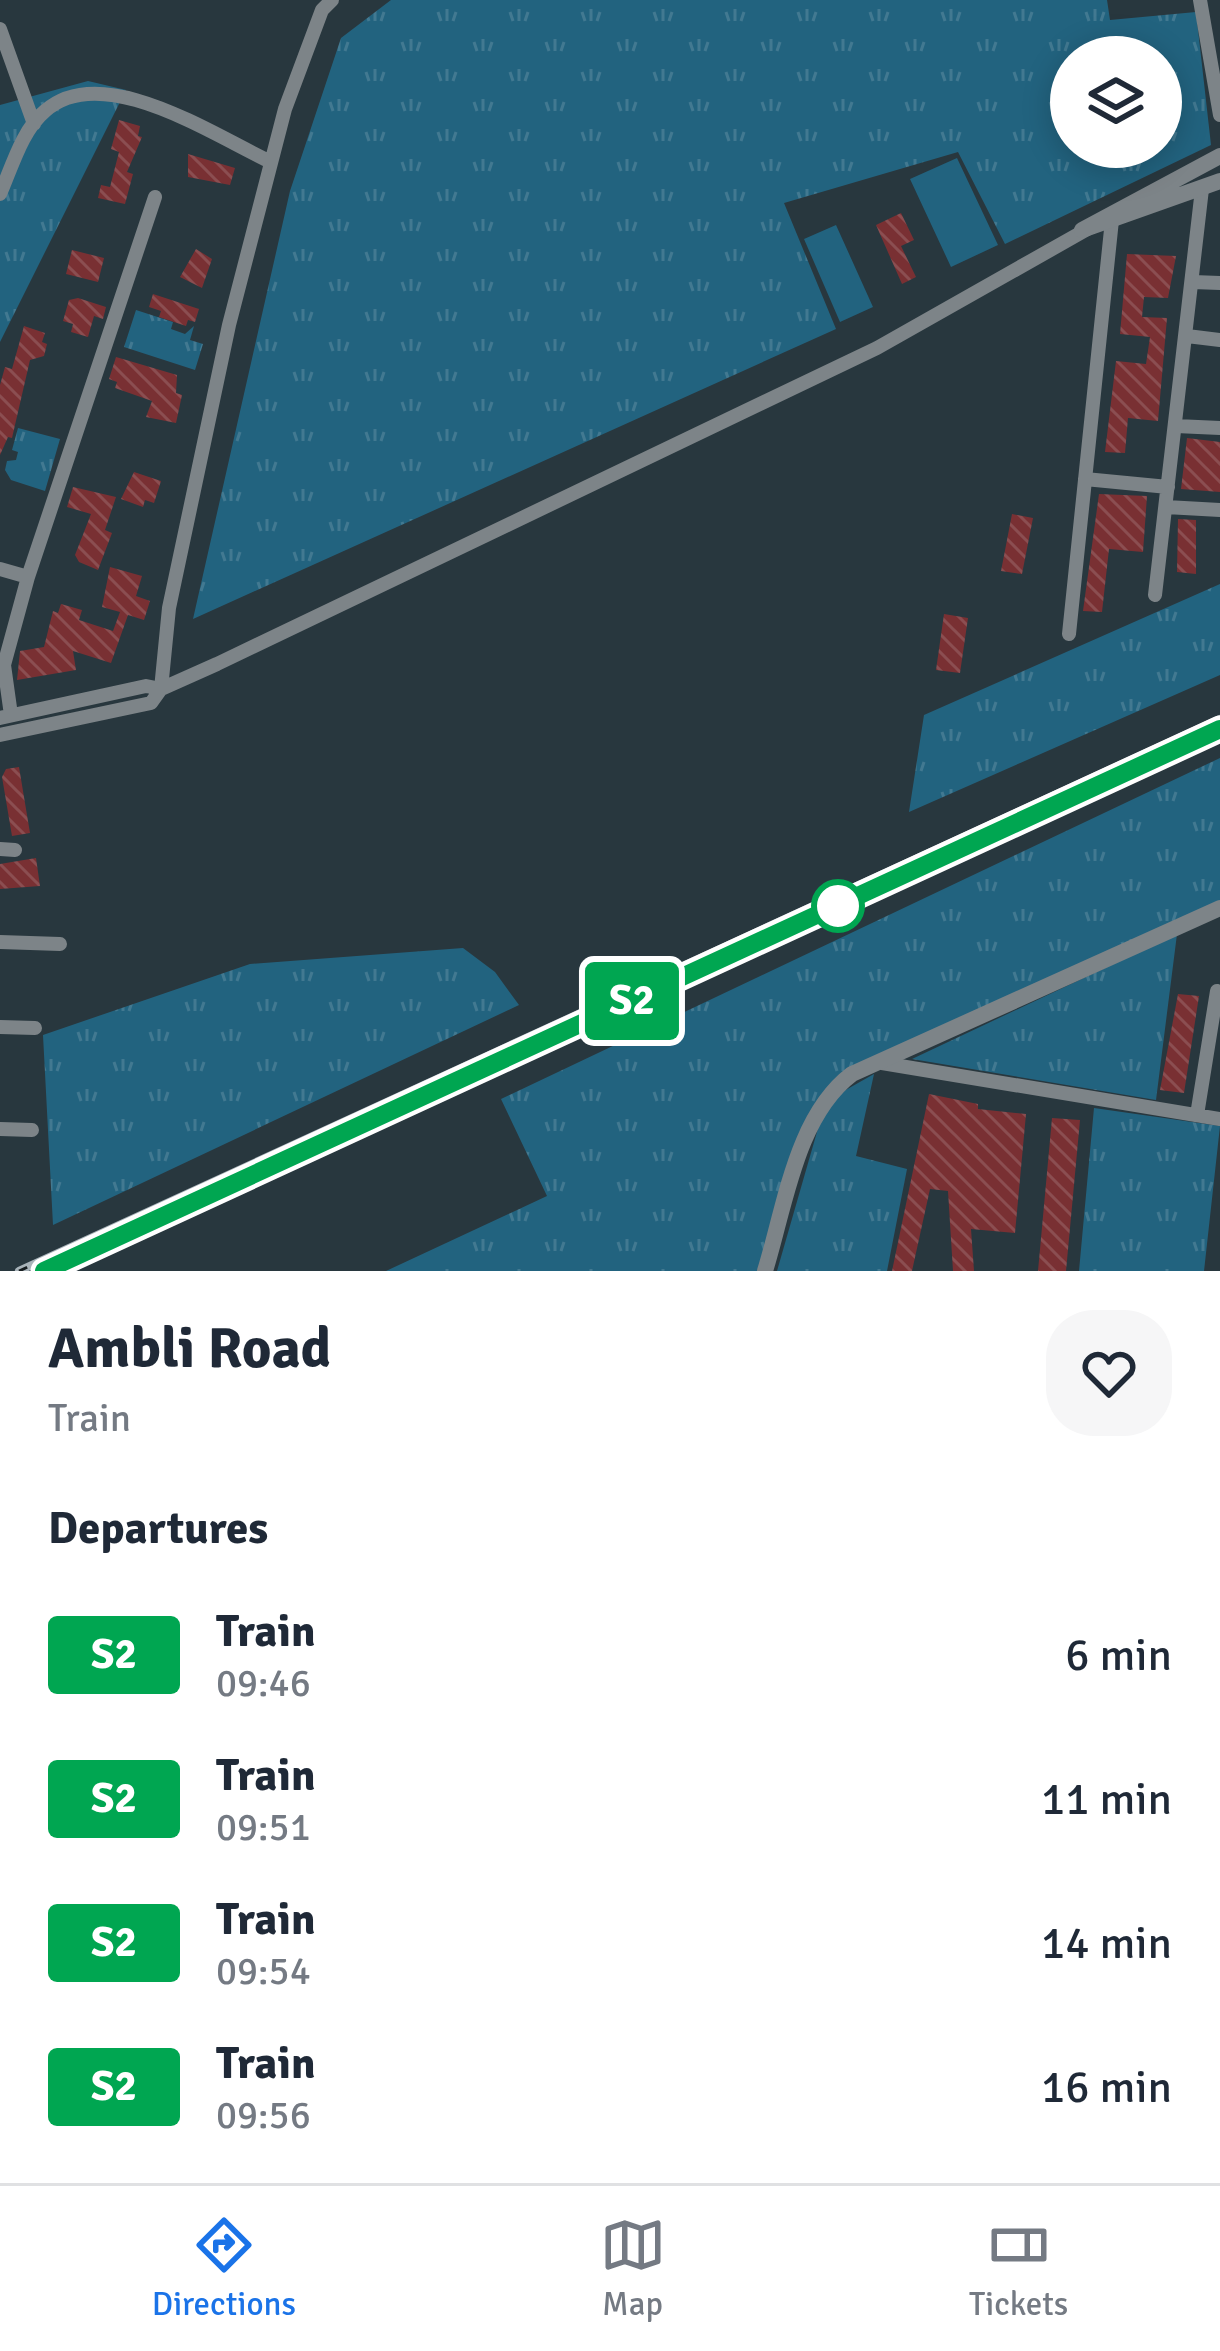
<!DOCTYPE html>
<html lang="en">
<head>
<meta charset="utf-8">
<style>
  :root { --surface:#fff; --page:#f6f6f7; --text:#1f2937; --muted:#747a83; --line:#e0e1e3; --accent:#1a73e8 }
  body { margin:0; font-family:Signika,sans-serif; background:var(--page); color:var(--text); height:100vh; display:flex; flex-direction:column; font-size:45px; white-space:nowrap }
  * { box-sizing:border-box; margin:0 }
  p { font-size:39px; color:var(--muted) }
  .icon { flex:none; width:66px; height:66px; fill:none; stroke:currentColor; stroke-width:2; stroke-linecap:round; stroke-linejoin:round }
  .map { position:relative; height:1271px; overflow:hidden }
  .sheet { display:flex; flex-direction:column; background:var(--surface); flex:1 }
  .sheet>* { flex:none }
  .badge { padding:0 24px; border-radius:9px; font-size:42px; line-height:78px }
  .buttons { position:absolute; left:1050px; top:36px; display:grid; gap:24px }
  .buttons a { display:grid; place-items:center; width:132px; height:132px; border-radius:50%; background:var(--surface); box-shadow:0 6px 30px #0003; font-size:60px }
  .map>.badge { position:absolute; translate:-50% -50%; box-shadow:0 0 0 6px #fff }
  h2 { padding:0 48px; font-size:45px; line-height:108px }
  .round { display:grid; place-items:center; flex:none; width:126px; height:126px; border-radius:48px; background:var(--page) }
  .headline { display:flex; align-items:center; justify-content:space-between; height:204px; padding:0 48px }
  h1 { font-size:57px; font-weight:800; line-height:90px }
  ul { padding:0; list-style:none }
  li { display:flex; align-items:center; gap:36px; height:144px; padding:0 48px }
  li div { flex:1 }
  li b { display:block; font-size:45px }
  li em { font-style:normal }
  li .badge { min-width:132px; font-weight:700; text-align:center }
  .tabs { display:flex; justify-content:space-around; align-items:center; height:168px; border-top:3px solid var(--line); background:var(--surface); font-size:33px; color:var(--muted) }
  .tabs a { display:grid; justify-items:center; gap:6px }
  .tabs .active { color:var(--accent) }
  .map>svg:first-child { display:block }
  .grass { fill:url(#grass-tufts); fill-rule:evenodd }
  .pitch { fill:#22637f }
  .building { fill:url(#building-back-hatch) }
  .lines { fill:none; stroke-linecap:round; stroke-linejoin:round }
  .minor { stroke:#7d8488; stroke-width:14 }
  .tertiary { stroke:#7d8488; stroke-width:16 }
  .rail-casing { stroke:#a8b3b9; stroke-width:8 }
  .rail { stroke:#161d20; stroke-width:3; stroke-dasharray:9; stroke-linecap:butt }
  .line-casing { stroke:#fff; stroke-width:27 }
  .line { stroke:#00a651; stroke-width:18 }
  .stop-dot { fill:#fff; stroke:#00a651; stroke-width:6 }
</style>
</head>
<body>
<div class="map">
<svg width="1220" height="1271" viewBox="0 0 1220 1271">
  <defs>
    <pattern id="grass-tufts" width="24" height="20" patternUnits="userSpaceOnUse" patternTransform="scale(3)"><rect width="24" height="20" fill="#22637f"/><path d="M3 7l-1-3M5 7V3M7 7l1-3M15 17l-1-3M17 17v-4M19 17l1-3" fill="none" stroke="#427991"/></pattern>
    <pattern id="building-back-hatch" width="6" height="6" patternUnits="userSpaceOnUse" patternTransform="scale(3)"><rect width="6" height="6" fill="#793033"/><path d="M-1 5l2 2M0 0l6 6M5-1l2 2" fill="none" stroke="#8b4e51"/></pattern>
  </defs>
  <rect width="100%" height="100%" fill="#28373e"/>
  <path class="grass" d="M391,0H1107L1110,20L1196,12L1211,145L1005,244L958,152L784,203L836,329L193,619L290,191L341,38ZM1071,57H1161V147H1071Z
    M88,81L126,90L0,342V105Z
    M136,310L173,322L171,329L185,334L194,326L190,340L203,344L195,370L124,347Z
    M18,428L60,439L45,491L11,480L5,470L7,461L16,460L18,452L12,450Z
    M1220,584V675L909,812L924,715Z
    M1220,758V905L829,1090L757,1271H386L547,1196L501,1099Z
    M1177,934L1156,1100L912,1059Z
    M463,948L495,972L519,1005L53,1225L43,1035L250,964Z
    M874,1074L856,1156L907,1169L887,1271H777L821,1118L835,1096Z
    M1094,1108L1220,1126L1204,1271H1079Z"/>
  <path class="pitch" d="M957,158L998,245L951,267L910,179Z
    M836,225L873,307L840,322L804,239Z"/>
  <path class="building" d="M119,120L140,126L138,136L142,137L127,172L133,174L125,204L98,198L101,185L110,187L119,152L111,149Z
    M188,154L235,168L230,185L188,177Z
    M901,213L914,240L901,246L916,277L902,284L876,225Z
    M196,249L212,259L202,288L180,277Z
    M72,250L104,258L98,282L66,274Z
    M1127,254L1176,256L1168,298L1144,297L1142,317L1167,318L1158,421L1128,418L1125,453L1105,452L1116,361L1146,364L1150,337L1120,334Z
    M153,294L199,309L195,322L188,320L186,326L159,317L161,311L149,307Z
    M78,298L106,307L103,319L94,316L88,337L71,332L73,324L63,321L69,300Z
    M24,326L45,333L42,342L47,344L44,356L30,360L12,438L8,437L0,455V385L5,367L12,369Z
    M116,357L177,375L176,393L182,395L176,423L146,417L152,401L115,388L117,382L109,379Z
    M1187,438L1220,442V492L1181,489Z
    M134,472L161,481L154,503L145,500L143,507L121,499Z
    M73,487L116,497L105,530L112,533L98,570L79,562L75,555L91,514L67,507Z
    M1099,494L1147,496L1143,552L1109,549L1102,612L1083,611Z
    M1012,514L1033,518L1022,574L1001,571Z
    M1178,519L1196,520V574L1177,572Z
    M110,567L142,576L136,596L150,601L144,620L128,615L111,663L73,651L76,670L17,680L20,651L44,647L53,611L58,613L61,604L82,610L79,620L113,631L120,612L102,607Z
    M944,614L968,618L960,673L936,670Z
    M19,767L30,833L12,836L2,777L6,769Z
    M36,858L40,886L0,889V864Z
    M1178,994L1199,996L1184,1093L1160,1090Z
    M929,1094L978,1104V1109L1026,1114L1015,1233L971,1229L974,1271H953L948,1191L930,1189L912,1271H892Z
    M1052,1118L1080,1120L1066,1271H1038Z"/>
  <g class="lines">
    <path class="minor" d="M1200,0L1220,115
      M0,29L34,124
      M0,194C12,167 22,130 45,111C102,60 213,135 271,162
      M1193,282L1220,283
      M1187,336L1220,340
      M1176,426L1220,428
      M1085,479L1168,487
      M1166,507L1220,510
      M0,569L28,577L4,665L11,715
      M28,577L155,197
      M1155,595L1202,189
      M1069,634L1112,220
      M0,718L146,686L161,689L217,664L877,348L1091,227
      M0,735L151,703L161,689L169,608L229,325L285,109L322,10L332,0
      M0,849L15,850
      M0,942L60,944
      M0,1027L35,1028
      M882,1063L1220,1119
      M1197,1115L1217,991
      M0,1129L32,1130"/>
    <path class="tertiary" d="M1220,156L1082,230L1220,181
      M765,1271C785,1207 796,1116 852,1074L1220,908"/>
    <defs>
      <path id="rail" d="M19,1271L1220,719"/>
    </defs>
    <use href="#rail" class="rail-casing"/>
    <use href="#rail" class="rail"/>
  </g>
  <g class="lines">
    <defs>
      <path id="line" d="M44,1271L1220,729"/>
    </defs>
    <use href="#line" class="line-casing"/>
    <use href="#line" class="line"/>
  </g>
  <circle class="stop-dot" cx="838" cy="906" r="24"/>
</svg>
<div class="buttons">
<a><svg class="icon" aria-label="layers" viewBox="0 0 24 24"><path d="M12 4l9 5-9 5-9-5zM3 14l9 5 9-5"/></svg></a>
</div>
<b class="badge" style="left:632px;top:1001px;background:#00a651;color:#fff">S2</b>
</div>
<section class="sheet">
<div class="headline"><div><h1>Ambli Road</h1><p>Train</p></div><a class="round"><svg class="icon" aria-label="heart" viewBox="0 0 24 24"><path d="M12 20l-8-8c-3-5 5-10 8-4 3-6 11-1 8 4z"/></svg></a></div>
<h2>Departures</h2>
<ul>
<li><span class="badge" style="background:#00a651;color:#fff">S2</span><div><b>Train</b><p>09:46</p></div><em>6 min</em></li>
<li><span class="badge" style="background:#00a651;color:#fff">S2</span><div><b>Train</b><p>09:51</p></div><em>11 min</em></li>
<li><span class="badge" style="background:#00a651;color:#fff">S2</span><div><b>Train</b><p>09:54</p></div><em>14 min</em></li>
<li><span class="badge" style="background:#00a651;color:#fff">S2</span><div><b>Train</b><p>09:56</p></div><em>16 min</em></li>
</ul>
</section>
<nav class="tabs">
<a class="active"><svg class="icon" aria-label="directions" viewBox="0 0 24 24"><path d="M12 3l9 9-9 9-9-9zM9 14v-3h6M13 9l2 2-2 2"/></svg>Directions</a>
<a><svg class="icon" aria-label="map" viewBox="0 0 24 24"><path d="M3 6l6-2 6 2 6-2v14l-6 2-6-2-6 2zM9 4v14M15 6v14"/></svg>Map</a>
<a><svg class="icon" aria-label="tickets" viewBox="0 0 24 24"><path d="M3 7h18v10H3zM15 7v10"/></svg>Tickets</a>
</nav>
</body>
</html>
